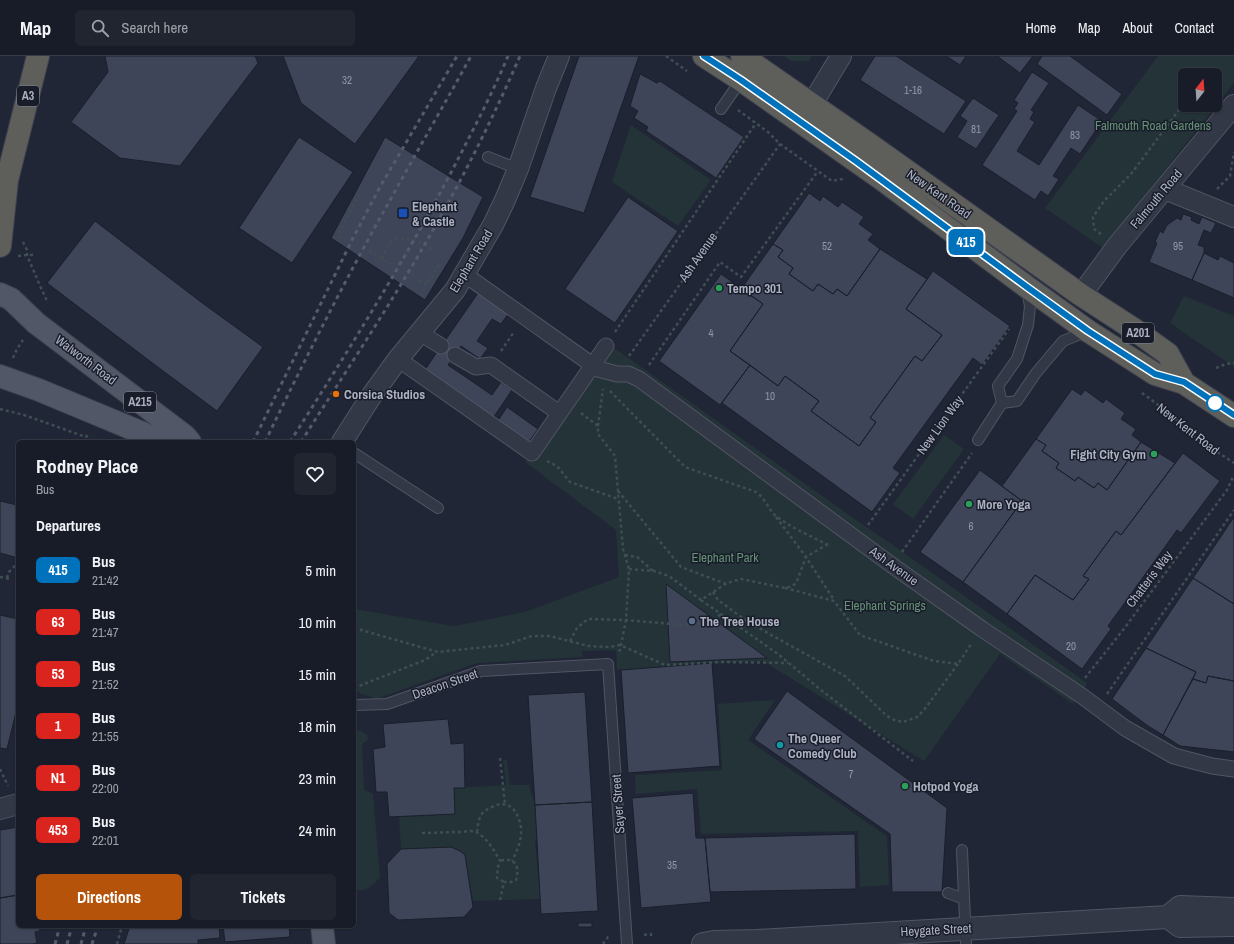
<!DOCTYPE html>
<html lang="en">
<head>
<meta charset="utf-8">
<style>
  :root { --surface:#181c28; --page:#212530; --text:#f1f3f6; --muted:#9fa1a8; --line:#363a45; --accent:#b45309 }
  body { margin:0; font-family:"Archivo Narrow",sans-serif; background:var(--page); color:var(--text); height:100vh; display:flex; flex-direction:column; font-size:15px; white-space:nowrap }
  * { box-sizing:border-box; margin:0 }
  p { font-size:13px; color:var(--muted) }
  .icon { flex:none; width:22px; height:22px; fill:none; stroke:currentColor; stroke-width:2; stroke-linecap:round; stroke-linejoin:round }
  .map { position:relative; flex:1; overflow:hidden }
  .drawer { position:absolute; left:16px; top:384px; width:340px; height:488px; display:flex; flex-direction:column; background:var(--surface); border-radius:6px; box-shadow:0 1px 3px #0004,0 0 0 1px var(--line) }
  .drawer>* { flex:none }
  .badge { padding:0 8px; border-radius:6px; font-size:14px; line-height:26px }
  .needle { width:26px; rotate:17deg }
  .fabs { position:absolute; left:1178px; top:12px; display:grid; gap:8px }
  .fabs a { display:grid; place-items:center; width:44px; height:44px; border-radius:6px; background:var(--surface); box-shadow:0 1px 3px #0004,0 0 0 1px var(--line); font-size:20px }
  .map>.badge { position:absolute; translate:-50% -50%; box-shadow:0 0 0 2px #fff }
  h2 { padding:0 20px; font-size:15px; line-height:36px }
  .round { display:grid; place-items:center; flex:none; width:42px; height:42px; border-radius:6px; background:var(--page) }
  .head { display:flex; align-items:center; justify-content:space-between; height:68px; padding:0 20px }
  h1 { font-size:19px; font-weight:700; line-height:30px }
  .cta { display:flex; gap:8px; margin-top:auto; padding:8px 20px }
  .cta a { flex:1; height:46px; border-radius:6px; background:var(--accent); color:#fff; font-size:16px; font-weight:700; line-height:46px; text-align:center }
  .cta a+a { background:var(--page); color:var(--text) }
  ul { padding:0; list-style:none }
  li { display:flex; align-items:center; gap:12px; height:52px; padding:0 20px }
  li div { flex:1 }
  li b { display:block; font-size:15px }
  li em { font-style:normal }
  li .badge { min-width:44px; font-weight:700; text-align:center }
  header { display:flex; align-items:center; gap:24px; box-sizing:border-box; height:56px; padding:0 20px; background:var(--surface); border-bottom:1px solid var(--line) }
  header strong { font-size:19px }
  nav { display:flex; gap:22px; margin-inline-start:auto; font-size:14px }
  .search { width:280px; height:36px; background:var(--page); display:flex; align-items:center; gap:10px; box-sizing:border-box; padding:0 14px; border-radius:6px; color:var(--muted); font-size:15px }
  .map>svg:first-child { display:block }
  .green { fill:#233337; fill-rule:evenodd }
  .building { fill:#3e4558; stroke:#1b1f2c }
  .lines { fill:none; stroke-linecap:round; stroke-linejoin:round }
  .service-casing { stroke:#515564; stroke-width:12 }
  .pedestrian-casing { stroke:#515564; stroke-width:17 }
  .minor-casing { stroke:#515564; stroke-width:22 }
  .tertiary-casing { stroke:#515564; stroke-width:24 }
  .primary-casing { stroke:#3d414f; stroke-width:24 }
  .trunk-casing { stroke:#3e4250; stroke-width:24 }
  .path { stroke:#3f4e54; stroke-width:2.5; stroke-dasharray:3 3; stroke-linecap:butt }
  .service { stroke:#333846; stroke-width:10 }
  .pedestrian { stroke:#333846; stroke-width:15 }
  .minor { stroke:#333846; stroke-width:20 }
  .tertiary { stroke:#333846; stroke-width:22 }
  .primary { stroke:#515766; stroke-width:22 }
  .trunk { stroke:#5e5e5b; stroke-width:22 }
  .rail { stroke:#555b6d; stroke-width:3; stroke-dasharray:4 4; stroke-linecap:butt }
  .line-casing { stroke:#fff; stroke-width:9 }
  .line { stroke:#0072bc; stroke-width:6 }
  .transit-dot { fill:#1a4fb4; stroke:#191d2a; stroke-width:1.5 }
  .leisure-dot { fill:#2e9e5b; stroke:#191d2a; stroke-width:1.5 }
  .food-dot { fill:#e8710a; stroke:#191d2a; stroke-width:1.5 }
  .stop-dot { fill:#fff; stroke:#0072bc; stroke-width:2 }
  .service-dot { fill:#5c6f8a; stroke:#191d2a; stroke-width:1.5 }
  .culture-dot { fill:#0f9aa8; stroke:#191d2a; stroke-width:1.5 }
  .labels { text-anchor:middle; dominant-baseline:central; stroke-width:3; stroke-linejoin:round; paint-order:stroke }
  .number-label { font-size:11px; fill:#9197a8 }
  .shield { fill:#191d2a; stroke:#818595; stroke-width:1 }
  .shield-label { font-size:12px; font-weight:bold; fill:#adb2c3 }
  .park-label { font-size:13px; fill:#669277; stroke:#191d2a }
  .street-label { font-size:13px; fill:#adb2c3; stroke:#191d2a }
  .poi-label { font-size:13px; font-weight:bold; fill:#adb2c3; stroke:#191d2a; text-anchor:start }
</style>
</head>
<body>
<header>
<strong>Map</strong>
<div class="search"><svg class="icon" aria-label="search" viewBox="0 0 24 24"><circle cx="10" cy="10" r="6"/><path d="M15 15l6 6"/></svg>Search here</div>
<nav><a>Home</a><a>Map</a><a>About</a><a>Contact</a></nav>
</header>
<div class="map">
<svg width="1234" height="888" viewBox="0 0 1234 888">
  <rect width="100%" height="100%" fill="#202635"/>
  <path class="green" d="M784,0H812L809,5H791Z
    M1158,0H1234V27L1103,192L1045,152ZM1185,19H1215V49H1185Z
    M631,69L711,124L678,170L612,126Z
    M1184,240L1234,260V311L1170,267Z
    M613,291L863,469L893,489L1087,627L1082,640L1073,648L1000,598L924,705L763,605L712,607L621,614L617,613L616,594L582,595L583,601L477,607L376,643L354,635V553L454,570L525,556L619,521L616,474L525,406L571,349Z
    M944,379L964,393L913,463L893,448Z
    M775,644L748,684L887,780L889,829L860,831L858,775L701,778L697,733L636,738L635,719L722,714L718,648Z
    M354,674L361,675L367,679L368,684L362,688L364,734L373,738L380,821C373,829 364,839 354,832Z
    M503,704H507L510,729H529L535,749L537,785L535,783L540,843L473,845L465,799L460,795L451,791L401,793L399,761L455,758L454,732L506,729Z"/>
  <path class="building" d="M105,0H255L258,7L180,110L120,102L71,66L108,16Z
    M283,0H419L355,88L301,47Z
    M579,0H639L584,157L530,141Z
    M875,0H896L966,45L944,78L860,24Z
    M946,0H966L960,9Z
    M997,0H1033L1020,17Z
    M1042,0H1070L1122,38L1107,59L1037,8Z
    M1032,16L1049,27L1031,54L1034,56L1030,63L1035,66L1017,95L1039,109L1078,49L1102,65L1080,98L1071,92L1053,120L1059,123L1048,140L1041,135L1035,144L982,109L1017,55L1014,53L1018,47L1014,44Z
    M640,18L657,27L660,25L744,81L716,122L646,75L648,71L634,62L638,55L630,50Z
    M973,42L999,59L976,93L957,81L967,65L960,60Z
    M299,81L353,116L292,207L239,172Z
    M385,81L483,141L463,182L425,244L331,182Z
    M809,137L820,145L823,140L838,151L842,146L864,161L859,168L873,178L868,184L880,193L847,240L837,233L833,238L818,228L813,235L789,218L793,212L778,201L783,194L773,188Z
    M628,141L678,175L615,267L565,233Z
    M1183,158L1192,161L1191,164L1199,168L1202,161L1216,167L1211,177L1204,174L1198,189L1204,191V197L1192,224L1149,206L1157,187L1155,186L1160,175L1163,177L1167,169L1177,162L1181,164Z
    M95,165L201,246L263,291L217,355L155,309L47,227Z
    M773,188L783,194L778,201L793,212L789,218L813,235L818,228L833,238L837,233L847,240L880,193L927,223L906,253L942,279L922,305L915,300L870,362L876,366L859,390L811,355L819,345L785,320L778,330L730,295L763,248L741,233Z
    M1204,197L1218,204L1220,200L1234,207V242L1192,224Z
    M933,215L1010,270L982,309L973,302L893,412L900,417L872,456L722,347L750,309L778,330L785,320L819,345L811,355L859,390L876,366L870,362L915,300L922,305L942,279L906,253Z
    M721,218L763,248L730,295L750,309L720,349L659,305Z
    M478,237L508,258L501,268L492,263L477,285L488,292L480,303L461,290L448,309L492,339L501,326L512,334L493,362L424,315Z
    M1072,333L1081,339L1085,334L1103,347L1106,343L1125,357L1121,363L1136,373L1132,379L1141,386L1107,434L1098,427L1094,432L1078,421L1075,425L1056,412L1059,407L1042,395L1046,389L1036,383Z
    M507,351L538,373L528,387L497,366Z
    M1036,383L1046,389L1042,395L1059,407L1056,412L1075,425L1078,421L1094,432L1098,427L1107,434L1141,386L1175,407L1121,479L1116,475L1083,520L1089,523L1073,544L1035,519L1007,558L963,526L1022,445L1002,430Z
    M1183,397L1220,425L1181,477L1177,474L1108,570L1111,573L1082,613L1007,558L1035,519L1073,544L1089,523L1083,520L1116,475L1121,479Z
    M980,414L1022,445L963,526L920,496Z
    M0,445L17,449L16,453L18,454V502L0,497Z
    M1234,461V548L1193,522Z
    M1193,522L1234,548V625L1208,620L1206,627L1193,623L1196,616L1146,592Z
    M666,528L767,602L670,606Z
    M0,559L18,563V648L7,693L0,692Z
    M1146,592L1196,616L1163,679L1148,670L1112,643Z
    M712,607L720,710L628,717L621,614Z
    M1208,620L1234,625V696L1180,690L1163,679L1193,623L1206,627Z
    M787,635L947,752L942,836H892L890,778L754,683Z
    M585,636L592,746L535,749L528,639Z
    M448,663L451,688L464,687L465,732H454L455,758L389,761L387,736H376L373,693L385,691L383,668Z
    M693,737L696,782H705L711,846L641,852L632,742Z
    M592,746L598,855L541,858L535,749Z
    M18,771V839L0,842V774Z
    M855,778L856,833L710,836L705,782Z
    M451,791L460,795L465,799L473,851L464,861L398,864L389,857L387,808L401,793Z
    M18,839V870H39L40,875L35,876L37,887L33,888H0V842Z
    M578,867H592V871H578Z
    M130,870H219L220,882L198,884V888H124Z
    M223,870H289L290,881L225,886Z"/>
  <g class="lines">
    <defs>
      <path id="service" d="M721,53L741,24
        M488,101L518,113
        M1002,347L998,330L1017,303L1028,269L1030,250L1027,234
        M978,384L1002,347L1017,345L1036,317L1063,285L1088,275
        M354,397L438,452
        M354,649L387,648L481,615L608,608L627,888
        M962,794L966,888
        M948,837L964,843"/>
      <path id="pedestrian" d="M464,218L598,313L617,318H628L639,323L893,510L982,573L1082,640L1125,672L1174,700L1212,710L1234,713
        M420,277L441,290
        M455,299L476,311L491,309L559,357
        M398,303L532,397L606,290"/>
      <path id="minor" d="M812,48L841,0
        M1165,133L1234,161
        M1081,239L1117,190L1234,49
        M342,386L372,339L398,303L455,234L493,169L505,144L518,113L546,32L559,0
        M0,753L18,748"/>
      <path id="tertiary" d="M1168,861L1180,870L1234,869
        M703,888L714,886L757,885L1168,861L1180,851L1234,853"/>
      <path id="primary" d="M0,238L11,243L36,267L185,380L190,386
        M0,320L39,334L164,386
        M322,870L324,888"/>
      <path id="trunk" d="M704,0L741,24L883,124L1027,231L1088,275L1155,318L1184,327L1234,360
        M742,0L869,88L1081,239L1132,272L1168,298L1184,327
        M0,190L7,124L38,0"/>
    </defs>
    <use href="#service" class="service-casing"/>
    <use href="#pedestrian" class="pedestrian-casing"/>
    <use href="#minor" class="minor-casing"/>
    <use href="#tertiary" class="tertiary-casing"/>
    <use href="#primary" class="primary-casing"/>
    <use href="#trunk" class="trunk-casing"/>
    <path class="path" d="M666,0L687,15
      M738,54L768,76L780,88L832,125L843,123
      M1217,133L1230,120L1234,96
      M1101,178L1094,173L1093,161L1104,145L1131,118L1185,46
      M342,181L338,179L359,139
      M23,186L27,194V199L40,230L48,247
      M369,195L395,210
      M18,200L27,199H33
      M382,203C384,198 387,189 391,186C404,178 421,186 432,193
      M419,224L427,229L440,207
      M615,276L756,67
      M501,295L514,276
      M629,300L780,88
      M13,302L17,293L23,284
      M649,309L720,206L741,221L818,115
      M1216,312L1226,308L1234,307
      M610,335L685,411L756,436C765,442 768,453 776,460C791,472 811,480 828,489
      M1142,337L1172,359L1190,378L1234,407
      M0,353L24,359L86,381L89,377
      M581,357L598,370V378L615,400L623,493L629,513L626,564L620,594L618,596
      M598,370L603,333
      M547,405L557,410L570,426L618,443
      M618,435L681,511L726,528
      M776,461L806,501L834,544
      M868,469L1009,273
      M902,496L972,397
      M625,499L637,501L653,515
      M629,513L654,515L669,520L701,544L727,527L741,523L785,532L793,530L797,525L806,501L828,488
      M0,521L10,523
      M7,522L9,516L18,507
      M785,532L834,545L860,579L934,605L958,608L971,588
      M713,536L718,544L748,566L845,620L887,660L894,664L903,666L917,661L924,654L958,608
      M701,544L778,598L821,634L913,705
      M354,572L438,596L505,589L532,580H550L588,590L610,591L620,589L665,609L722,606L788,607
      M570,585L577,572L588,563L626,564L685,569L711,567L721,558
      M1085,622L1123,574L1227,434L1234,419
      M354,632L425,604L437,596
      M1107,638L1234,454
      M500,702L505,748
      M0,713L8,730
      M477,776C478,770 478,763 482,758C484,755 488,753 492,751C509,742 519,756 521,772C522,784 517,795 512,805
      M422,777C435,777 447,776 460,776C465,776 471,774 476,776C486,781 495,795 500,805L498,811L497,822L504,826
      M500,844L504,826H511L516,824C520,811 515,800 500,805
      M644,879L651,878V883
      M117,888L122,870
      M603,888L608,881L611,880"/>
    <use href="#service" class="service"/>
    <use href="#pedestrian" class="pedestrian"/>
    <use href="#minor" class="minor"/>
    <use href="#tertiary" class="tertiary"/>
    <use href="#primary" class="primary"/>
    <use href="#trunk" class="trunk"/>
    <path class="rail" d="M253,386L352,184L380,131L457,0
      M265,386C304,305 345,224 389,146C416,97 444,49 471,0
      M290,386C348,295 406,203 456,107C474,72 493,36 508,0
      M301,386C344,318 389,251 429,181C463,122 493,62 520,0
      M55,888L60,870
      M67,888L72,870
      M81,888L86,870
      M92,888L98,870"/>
  </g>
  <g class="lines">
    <defs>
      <path id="line" d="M704,0L741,24L856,105L1027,231L1088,275L1155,318L1184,326L1234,359"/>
    </defs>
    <use href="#line" class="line-casing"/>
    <use href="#line" class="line"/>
  </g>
  <rect class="transit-dot" x="398" y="152" width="10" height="10" rx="2"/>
  <g class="leisure-dot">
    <circle cx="719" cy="232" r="4"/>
    <circle cx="1154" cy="398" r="4"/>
    <circle cx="969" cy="448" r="4"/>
    <circle cx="905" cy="730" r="4"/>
  </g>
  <circle class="food-dot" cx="336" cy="338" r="4"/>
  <circle class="stop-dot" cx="1215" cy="347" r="8"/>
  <circle class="service-dot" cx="692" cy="565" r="4"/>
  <circle class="culture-dot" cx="780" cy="689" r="4"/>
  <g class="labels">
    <g class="number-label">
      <text x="347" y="24">32</text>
      <text x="913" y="34">1-16</text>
      <text x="976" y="73">81</text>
      <text x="1075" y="79">83</text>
      <text x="827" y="190">52</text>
      <text x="1178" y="190">95</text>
      <text x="711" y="277">4</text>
      <text x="770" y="340">10</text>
      <text x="971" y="470">6</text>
      <text x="1071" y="590">20</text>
      <text x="851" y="718">7</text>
      <text x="672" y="809">35</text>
    </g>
    <g class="shield">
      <rect x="17" y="30" width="22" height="20" rx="3"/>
      <rect x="1122" y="267" width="32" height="20" rx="3"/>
      <rect x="124" y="336" width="32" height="20" rx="3"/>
    </g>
    <g class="shield-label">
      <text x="28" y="40">A3</text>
      <text x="1138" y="277">A201</text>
      <text x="140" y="346">A215</text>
    </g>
    <g class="park-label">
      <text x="1153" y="69">Falmouth Road Gardens</text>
      <text x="725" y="501">Elephant Park</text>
      <text x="885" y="549">Elephant Springs</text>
    </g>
    <g class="street-label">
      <text transform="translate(939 138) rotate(35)">New Kent Road</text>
      <text transform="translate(1156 143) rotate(-50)">Falmouth Road</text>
      <text transform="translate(698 201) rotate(-55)">Ash Avenue</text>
      <text transform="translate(471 205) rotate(-59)">Elephant Road</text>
      <text transform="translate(86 304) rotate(37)">Walworth Road</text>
      <text transform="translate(940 369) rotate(-54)">New Lion Way</text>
      <text transform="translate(1188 373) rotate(38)">New Kent Road</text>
      <text transform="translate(894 510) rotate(36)">Ash Avenue</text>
      <text transform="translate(1149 523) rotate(-53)">Chatteris Way</text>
      <text transform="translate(445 628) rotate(-19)">Deacon Street</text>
      <text transform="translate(618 748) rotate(-94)">Sayer Street</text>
      <text transform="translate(936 874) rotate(-3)">Heygate Street</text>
    </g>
    <g class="poi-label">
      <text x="412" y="150">Elephant<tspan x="412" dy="15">&amp; Castle</tspan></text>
      <text x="727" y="232">Tempo 301</text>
      <text x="344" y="338">Corsica Studios</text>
      <text x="1146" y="398" text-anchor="end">Fight City Gym</text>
      <text x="977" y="448">More Yoga</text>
      <text x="700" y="565">The Tree House</text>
      <text x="788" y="682">The Queer<tspan x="788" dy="15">Comedy Club</tspan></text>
      <text x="913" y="730">Hotpod Yoga</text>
    </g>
  </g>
</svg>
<div class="fabs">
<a><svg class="needle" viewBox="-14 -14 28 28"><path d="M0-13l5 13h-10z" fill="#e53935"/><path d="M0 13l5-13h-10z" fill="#9fa1a8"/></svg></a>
</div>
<b class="badge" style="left:966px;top:186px;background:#0072bc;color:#fff">415</b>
<section class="drawer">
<div class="head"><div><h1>Rodney Place</h1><p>Bus</p></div><a class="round"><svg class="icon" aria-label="heart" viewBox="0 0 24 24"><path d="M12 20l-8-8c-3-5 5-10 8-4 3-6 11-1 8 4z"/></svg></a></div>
<h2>Departures</h2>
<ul>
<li><span class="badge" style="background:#0072bc;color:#fff">415</span><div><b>Bus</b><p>21:42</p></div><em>5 min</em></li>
<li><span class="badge" style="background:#dc241f;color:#fff">63</span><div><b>Bus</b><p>21:47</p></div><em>10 min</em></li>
<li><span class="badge" style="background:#dc241f;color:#fff">53</span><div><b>Bus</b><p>21:52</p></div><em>15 min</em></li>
<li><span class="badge" style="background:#dc241f;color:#fff">1</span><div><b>Bus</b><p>21:55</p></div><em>18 min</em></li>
<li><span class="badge" style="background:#dc241f;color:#fff">N1</span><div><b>Bus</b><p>22:00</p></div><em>23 min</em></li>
<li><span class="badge" style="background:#dc241f;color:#fff">453</span><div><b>Bus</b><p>22:01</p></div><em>24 min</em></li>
</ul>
<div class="cta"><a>Directions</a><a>Tickets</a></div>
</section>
</div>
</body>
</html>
